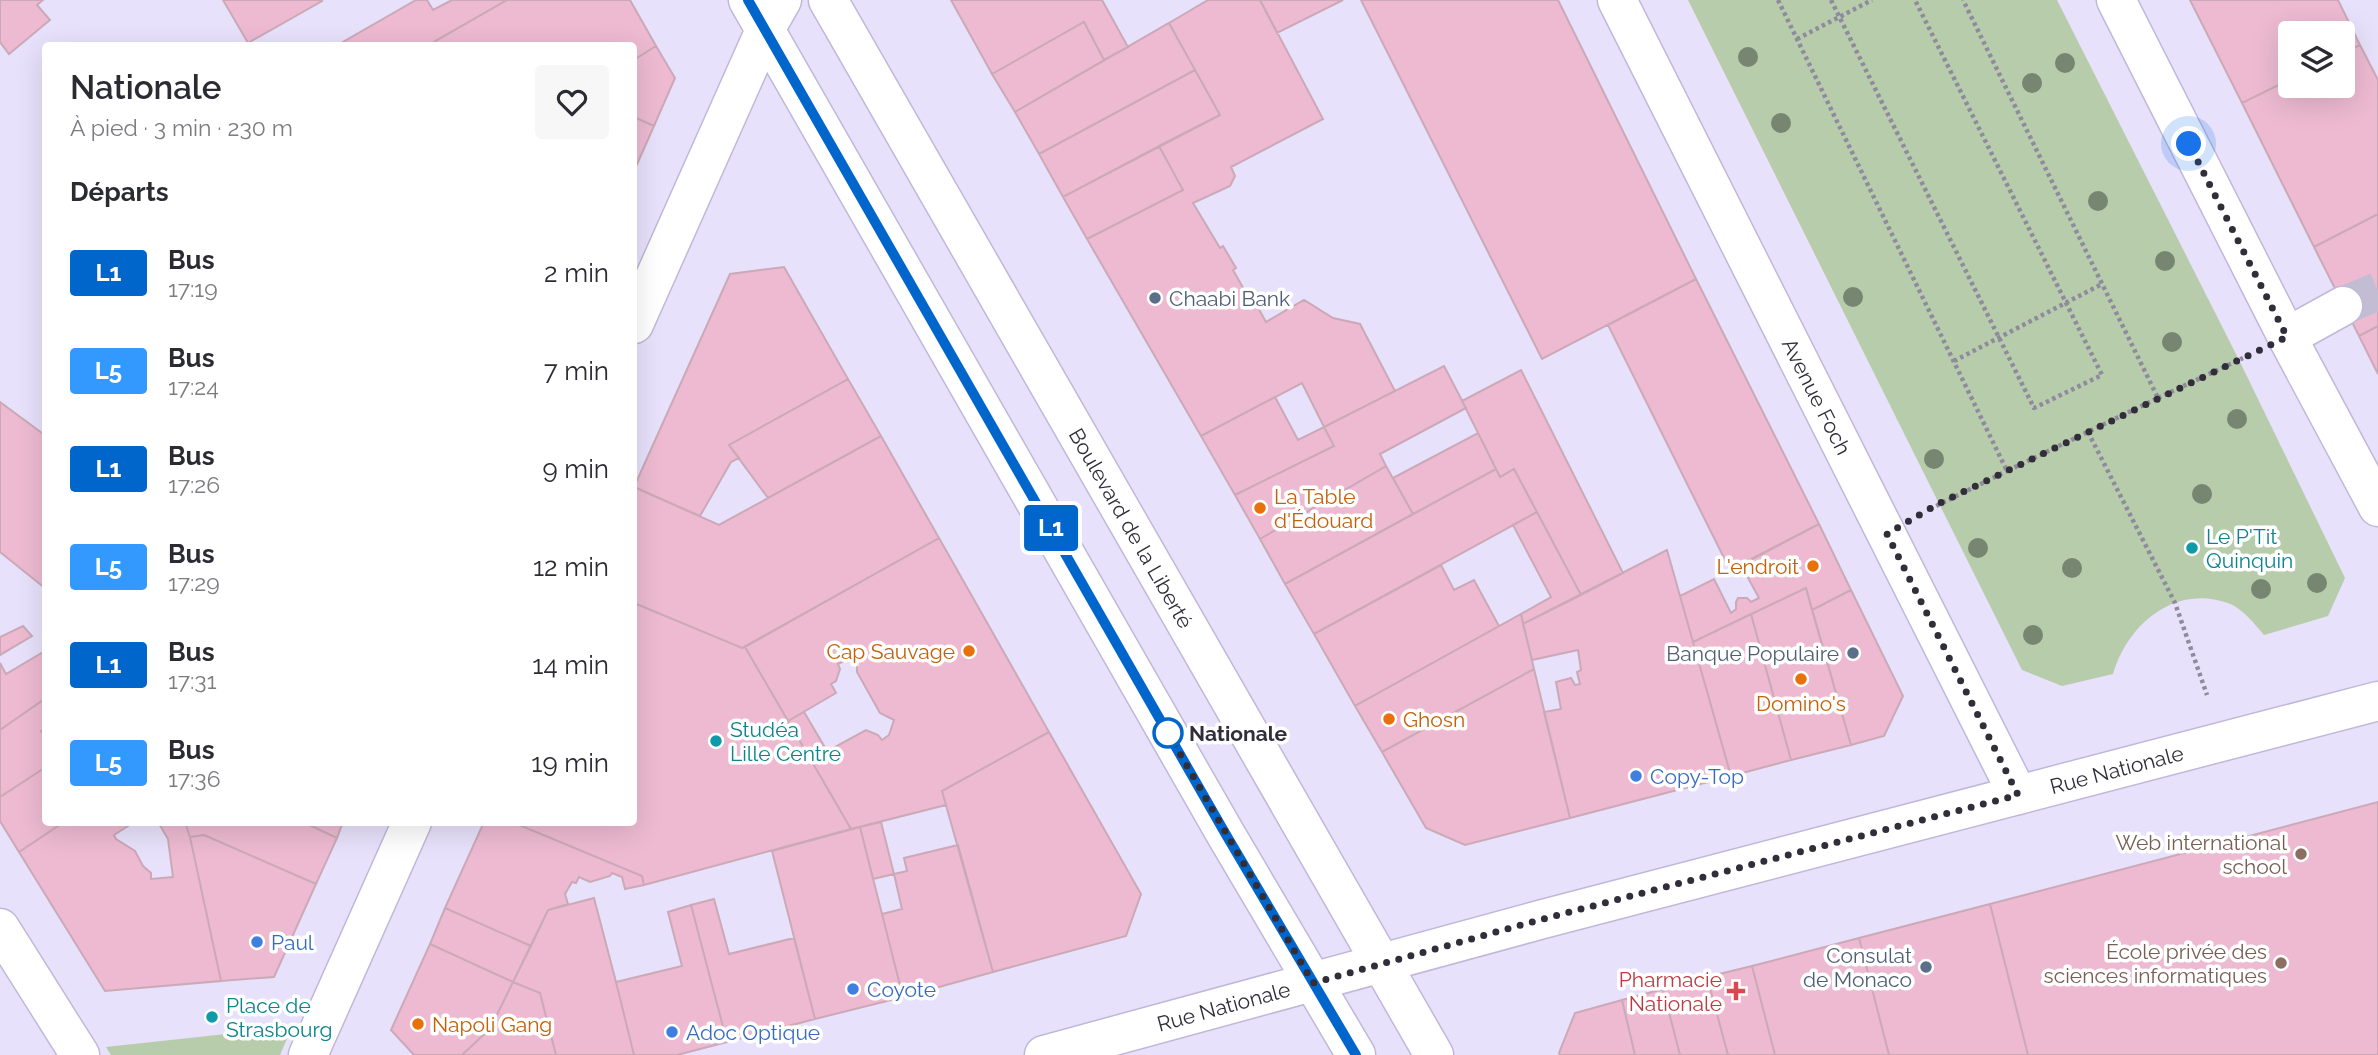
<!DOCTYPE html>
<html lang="fr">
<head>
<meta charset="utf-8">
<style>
  :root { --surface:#fff; --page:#f7f7f7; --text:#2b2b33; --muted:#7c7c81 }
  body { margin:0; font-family:Raleway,sans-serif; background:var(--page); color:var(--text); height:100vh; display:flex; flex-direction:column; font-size:26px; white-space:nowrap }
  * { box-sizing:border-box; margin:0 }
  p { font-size:23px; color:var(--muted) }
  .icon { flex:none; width:38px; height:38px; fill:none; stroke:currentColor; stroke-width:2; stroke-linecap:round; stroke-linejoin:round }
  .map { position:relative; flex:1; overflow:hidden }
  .sheet { position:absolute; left:42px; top:42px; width:595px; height:784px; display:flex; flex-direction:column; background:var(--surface); border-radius:7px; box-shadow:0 7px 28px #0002 }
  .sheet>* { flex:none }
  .badge { padding:0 14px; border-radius:5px; font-size:24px; line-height:46px }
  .tools { position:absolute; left:2278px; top:21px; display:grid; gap:14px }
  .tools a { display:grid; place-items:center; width:77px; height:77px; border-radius:7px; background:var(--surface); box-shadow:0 7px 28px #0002; font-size:35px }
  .you { position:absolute; width:35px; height:35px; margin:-18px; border:5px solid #fff; border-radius:50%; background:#1a73e8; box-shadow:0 0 0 10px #1a73e833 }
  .map>.badge { position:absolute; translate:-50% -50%; box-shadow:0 0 0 4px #fff }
  h2 { padding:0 28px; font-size:26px; line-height:63px }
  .round { display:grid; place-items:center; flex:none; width:74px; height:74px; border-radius:7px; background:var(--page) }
  .summary { display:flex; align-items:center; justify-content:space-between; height:119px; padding:0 28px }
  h1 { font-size:33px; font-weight:600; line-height:52px }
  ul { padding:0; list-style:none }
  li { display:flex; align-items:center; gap:21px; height:98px; padding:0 28px }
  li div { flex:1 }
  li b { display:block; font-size:26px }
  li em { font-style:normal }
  li .badge { min-width:77px; font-weight:700; text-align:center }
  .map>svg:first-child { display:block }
  .green { fill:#b6ccaa }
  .building { fill:#edbad1; stroke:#cba9b7; stroke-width:2 }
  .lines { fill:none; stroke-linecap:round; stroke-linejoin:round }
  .street-tunnel { stroke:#c3bdd4; stroke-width:38; stroke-dasharray:38 19; stroke-linecap:butt }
  .street-casing { stroke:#c0b8d8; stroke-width:41 }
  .secondary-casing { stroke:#c0b8d8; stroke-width:41 }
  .path { stroke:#8f8a9e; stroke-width:4.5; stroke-dasharray:3.5 3.5; stroke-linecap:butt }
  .street { stroke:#fff; stroke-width:38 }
  .secondary { stroke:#fff; stroke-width:38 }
  .tree { fill:#778671 }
  .line-casing { stroke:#fff; stroke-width:16 }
  .line { stroke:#06c; stroke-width:10 }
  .walk { stroke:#312e3a; stroke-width:7; stroke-dasharray:0 12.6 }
  .service-dot { fill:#5c6f8a; stroke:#fff; stroke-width:2.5 }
  .food-dot { fill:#e8710a; stroke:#fff; stroke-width:2.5 }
  .culture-dot { fill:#0f9aa8; stroke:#fff; stroke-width:2.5 }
  .stop-dot { fill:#fff; stroke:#06c; stroke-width:3.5 }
  .shop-dot { fill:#3f7fe0; stroke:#fff; stroke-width:2.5 }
  .education-dot { fill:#8d6e63; stroke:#fff; stroke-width:2.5 }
  .health-dot { fill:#e0444e; stroke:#fff; stroke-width:2.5 }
  .labels { text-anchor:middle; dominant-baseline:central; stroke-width:7; stroke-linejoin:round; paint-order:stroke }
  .service-label { font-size:21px; fill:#4e5e75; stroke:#fff; text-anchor:end }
  .street-label { font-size:21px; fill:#312e3a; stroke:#fff }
  .food-label { font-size:21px; fill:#c56008; stroke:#fff; text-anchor:start }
  .culture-label { font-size:21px; fill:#0d838f; stroke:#fff; text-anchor:start }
  .stop-label { font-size:21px; font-weight:bold; fill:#312e3a; stroke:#fff; text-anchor:start }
  .shop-label { font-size:21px; fill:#366cbe; stroke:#fff; text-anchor:start }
  .education-label { font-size:21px; fill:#785e54; stroke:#fff; text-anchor:end }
  .health-label { font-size:21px; fill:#be3a42; stroke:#fff; text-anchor:end }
</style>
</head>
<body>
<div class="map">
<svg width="2378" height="1055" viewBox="0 0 2378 1055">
  <rect width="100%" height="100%" fill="#e7e1fb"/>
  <path class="green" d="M1688,0H2057L2239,360L2345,578L2328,616L2264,635C2254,623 2242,608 2228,603C2174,584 2127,625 2113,674L2062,686L2022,670Z
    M292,1027L280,1055H111L106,1047Z"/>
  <path class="building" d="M0,0H43L37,5L50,20L9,54L0,42Z
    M223,0H321L322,1L248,43Z
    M416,0H427L433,10L452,0H507L427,46H336Z
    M507,0H630L656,46L634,60V46H438L435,41Z
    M951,0H1102L1128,47L1104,60L1084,22L992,74Z
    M1208,0H1260L1323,119L1231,167L1235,176L1230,186L1193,203L1220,248L1223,246L1236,268L1233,270L1253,305L1256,304L1266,322L1304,300L1333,318L1360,324L1395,391L1324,427L1302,383L1201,436L1087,239L1183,190L1159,146L1220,115L1169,23Z
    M1260,0H1343L1277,33Z
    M1361,0H1558L1696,279L1542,359Z
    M2190,0H2338L2360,45L2343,53V33H2291V79L2242,103Z
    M1084,22L1104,60L1015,112L992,74Z
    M1169,23L1195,70L1039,154L1015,112Z
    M2360,45L2378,80V214L2314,247L2242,103L2291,79V86H2343V53Z
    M656,46L675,78L654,126L634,117V60Z
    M1195,70L1220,115L1063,197L1039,154Z
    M634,117L654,126L634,171Z
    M1159,146L1183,190L1087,239L1063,197Z
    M2378,214V326L2359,336L2314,247Z
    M784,267L848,379L729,445L739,458L731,462L700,516L634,487L730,274Z
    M1696,279L1819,524L1730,570L1608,325Z
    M2378,326V374L2359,336Z
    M1444,366L1466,408L1380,454L1386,466L1260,539L1235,495L1334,446L1324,427Z
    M1521,370L1623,573L1581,595L1514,469L1500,477L1462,401Z
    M848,379L881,436L768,498L729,445Z
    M1275,397L1298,440L1324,427L1334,446L1235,495L1201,436Z
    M0,402L46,436V589L0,552Z
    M1478,433L1496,469L1413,514L1393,478Z
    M881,436L939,538L742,648L634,603V487L719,525Z
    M1386,466L1413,514L1285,584L1260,539Z
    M1496,469L1500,477L1514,469L1537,512L1314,634L1285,584Z
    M1537,512L1581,595L1523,624L1521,614L1551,597L1513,525Z
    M1819,524L1851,590L1812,610L1806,588L1693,642L1680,596L1714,579L1731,613L1736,609V602L1738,598H1747L1751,602L1759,598L1741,565Z
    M939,538L1049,732L942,791L946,805L851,829L811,760L866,730L878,735L882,740L889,735L894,720L880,713L857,672V663L850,658L838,664L840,669L836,681L831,684L836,693L788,721L745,647Z
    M1667,550L1731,776L1570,818L1544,712L1561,709L1556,682L1571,678L1575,685L1580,684L1577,672L1581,670L1578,650L1532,660L1523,624Z
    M1441,565L1454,590L1474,580L1499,626L1355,706L1314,634Z
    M1806,588L1851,745L1791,760L1751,614Z
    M1851,590L1903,696L1884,736L1851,745L1812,610Z
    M634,603L742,648L745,647L851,829L644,885L642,876L512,822H634Z
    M1521,614L1534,669L1382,752L1355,706Z
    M1751,614L1791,760L1731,776L1693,642Z
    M23,626L32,636L0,655V637Z
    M45,651L46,698L0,730V663L6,674Z
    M1534,669L1570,818L1465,845L1426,828L1382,752Z
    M46,698V728L41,731L46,738V767L0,797V730Z
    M804,712L827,751L811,760L788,721Z
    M1049,732L1141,894L1126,936L993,972L942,791Z
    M46,767V822H64L19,852L0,821V797Z
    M2378,802V1055H2028L1990,904Z
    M64,822H134L114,835L116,839L135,851L143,866L151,873V879L173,877L168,839L158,822H185L190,837L221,981L105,991L19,852Z
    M185,822H303L337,838L316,884L204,835L190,837Z
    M303,822H343L337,838Z
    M484,822H512L642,876L644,885L625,889L622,877L612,873L610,876L590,882L579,877L576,883L572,882L565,894L568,904L548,910L531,946L445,908Z
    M881,822L894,874L873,879L860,827Z
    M860,827L903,997L815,1019L772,851Z
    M204,835L316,884L274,977L221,981L190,837Z
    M958,845L993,972L903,997L882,914L902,909L894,874L907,871L904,858Z
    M594,898L616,982L634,1055H556L540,993L513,982L548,910Z
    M714,899L729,954L794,938L815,1019L727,1042L691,905Z
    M1990,904L2028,1055H1889L1859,938Z
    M691,905L727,1042L677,1055H634L616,982L682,966L668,912Z
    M445,908L531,946L513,982L430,944Z
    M1859,938L1889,1055H1775L1752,966Z
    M430,944L513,982L490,1029L462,1055H414L391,1030Z
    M1752,966L1775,1055H1728L1707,977Z
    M1707,977L1728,1055H1680L1663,989Z
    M513,982L540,993L556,1055H462L490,1029Z
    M1663,989L1680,1055H1635L1622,1000Z
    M1622,1000L1635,1055H1560L1559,1053L1575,1013Z"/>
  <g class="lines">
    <path class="street-tunnel" d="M2343,306L2378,291"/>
    <defs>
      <g id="street">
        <path id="s1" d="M1617,0L2018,795"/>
        <path d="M2116,0L2287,337L2378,507"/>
        <path d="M634,324L765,30L782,0"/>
        <path d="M2287,337L2343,306"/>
        <path d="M0,928L80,1055"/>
        <path d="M308,1055L412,822"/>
      </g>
      <g id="secondary">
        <path d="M748,0L1225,833L1356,1055"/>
        <path id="s2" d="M828,0L1434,1055"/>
        <path id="s3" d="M1044,1055L1543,919L2378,701"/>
      </g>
    </defs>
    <use href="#street" class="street-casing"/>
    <use href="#secondary" class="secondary-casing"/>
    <path class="path" d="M1778,0L2007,471L2158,398L1963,0
      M1831,0L2034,408L2102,375L1915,0
      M1797,39L1872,0
      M1954,361L2102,284
      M2158,398L2243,358
      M2088,432L2175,603L2207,695
      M1930,509L2007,471"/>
    <use href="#street" class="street"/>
    <use href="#secondary" class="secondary"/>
  </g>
  <g class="tree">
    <circle cx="1748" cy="57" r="10"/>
    <circle cx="2065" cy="63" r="10"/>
    <circle cx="2032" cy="83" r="10"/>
    <circle cx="1781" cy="123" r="10"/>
    <circle cx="2098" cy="201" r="10"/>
    <circle cx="2165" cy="261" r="10"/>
    <circle cx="1853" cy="297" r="10"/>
    <circle cx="2172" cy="342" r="10"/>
    <circle cx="2237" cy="419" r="10"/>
    <circle cx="1934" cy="459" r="10"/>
    <circle cx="2202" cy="494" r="10"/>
    <circle cx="1978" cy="548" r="10"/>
    <circle cx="2072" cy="568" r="10"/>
    <circle cx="2317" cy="583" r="10"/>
    <circle cx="2261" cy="589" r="10"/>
    <circle cx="2033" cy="635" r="10"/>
  </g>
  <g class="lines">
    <defs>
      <path id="line" d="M748,0L1225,833L1356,1055"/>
    </defs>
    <use href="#line" class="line-casing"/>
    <use href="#line" class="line"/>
    <path class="walk" d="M1168,733L1313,983L1543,919L2018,795L1887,534L1938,504L2287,337L2189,144"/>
  </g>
  <g class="service-dot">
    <circle cx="1155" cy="298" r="7"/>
    <circle cx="1853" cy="653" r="7"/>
    <circle cx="1926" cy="967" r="7"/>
  </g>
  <g class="food-dot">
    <circle cx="1260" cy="508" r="7"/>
    <circle cx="1813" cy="566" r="7"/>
    <circle cx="969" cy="651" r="7"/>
    <circle cx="1801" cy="679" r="7"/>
    <circle cx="1389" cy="719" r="7"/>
    <circle cx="418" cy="1024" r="7"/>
  </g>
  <g class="culture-dot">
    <circle cx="2192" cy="548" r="7"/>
    <circle cx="716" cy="741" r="7"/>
    <circle cx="212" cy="1017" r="7"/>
  </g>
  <circle class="stop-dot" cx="1168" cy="733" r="14"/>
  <g class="shop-dot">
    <circle cx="1636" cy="776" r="7"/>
    <circle cx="257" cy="942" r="7"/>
    <circle cx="853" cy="989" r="7"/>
    <circle cx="672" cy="1032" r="7"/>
  </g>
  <g class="education-dot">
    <circle cx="2301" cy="854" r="7"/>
    <circle cx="2281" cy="963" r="7"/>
  </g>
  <path class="health-dot" d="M1732.5 980.5h7v7h7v7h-7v7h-7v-7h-7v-7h7z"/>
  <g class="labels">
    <g class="service-label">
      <text x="1169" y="298" text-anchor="start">Chaabi Bank</text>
      <text x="1839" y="653">Banque Populaire</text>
      <text x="1912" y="955">Consulat<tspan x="1912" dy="24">de Monaco</tspan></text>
    </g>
    <g class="street-label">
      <text stroke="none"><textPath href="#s1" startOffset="444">Avenue Foch</textPath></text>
      <text stroke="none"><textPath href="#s2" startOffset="609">Boulevard de la Liberté</textPath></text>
      <text stroke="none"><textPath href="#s3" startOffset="1110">Rue Nationale</textPath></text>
      <text stroke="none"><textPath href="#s3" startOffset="186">Rue Nationale</textPath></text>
    </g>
    <g class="food-label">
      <text x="1274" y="496">La Table<tspan x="1274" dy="24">d'Édouard</tspan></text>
      <text x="1799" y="566" text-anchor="end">L'endroit</text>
      <text x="955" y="651" text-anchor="end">Cap Sauvage</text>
      <text x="1801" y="703" text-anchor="middle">Domino's</text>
      <text x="1403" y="719">Ghosn</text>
      <text x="432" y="1024">Napoli Gang</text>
    </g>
    <g class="culture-label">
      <text x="2206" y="536">Le P'Tit<tspan x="2206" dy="24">Quinquin</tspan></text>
      <text x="730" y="729">Studéa<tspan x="730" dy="24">Lille Centre</tspan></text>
      <text x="226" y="1005">Place de<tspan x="226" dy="24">Strasbourg</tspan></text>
    </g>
    <g class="stop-label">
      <text x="1189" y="733">Nationale</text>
    </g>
    <g class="shop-label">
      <text x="1650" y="776">Copy-Top</text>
      <text x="271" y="942">Paul</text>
      <text x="867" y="989">Coyote</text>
      <text x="686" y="1032">Adoc Optique</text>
    </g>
    <g class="education-label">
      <text x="2287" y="842">Web international<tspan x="2287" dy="24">school</tspan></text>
      <text x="2267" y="951">École privée des<tspan x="2267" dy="24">sciences informatiques</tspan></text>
    </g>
    <g class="health-label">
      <text x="1722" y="979">Pharmacie<tspan x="1722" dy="24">Nationale</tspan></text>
    </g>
  </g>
</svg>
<div class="tools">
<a><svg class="icon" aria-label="layers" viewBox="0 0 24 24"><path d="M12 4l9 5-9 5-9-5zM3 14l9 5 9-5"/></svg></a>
</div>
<div class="you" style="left:2189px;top:144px"></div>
<b class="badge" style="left:1051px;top:528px;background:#06c;color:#fff">L1</b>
<section class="sheet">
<div class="summary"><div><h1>Nationale</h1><p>À pied · 3 min · 230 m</p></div><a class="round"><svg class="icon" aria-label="heart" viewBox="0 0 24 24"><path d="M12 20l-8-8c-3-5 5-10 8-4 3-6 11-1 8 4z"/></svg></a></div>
<h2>Départs</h2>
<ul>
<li><span class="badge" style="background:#06c;color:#fff">L1</span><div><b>Bus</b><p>17:19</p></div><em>2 min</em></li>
<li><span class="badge" style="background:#39f;color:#fff">L5</span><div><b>Bus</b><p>17:24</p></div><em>7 min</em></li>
<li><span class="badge" style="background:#06c;color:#fff">L1</span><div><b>Bus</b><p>17:26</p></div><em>9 min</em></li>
<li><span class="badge" style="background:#39f;color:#fff">L5</span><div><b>Bus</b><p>17:29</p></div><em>12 min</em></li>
<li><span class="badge" style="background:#06c;color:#fff">L1</span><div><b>Bus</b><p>17:31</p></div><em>14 min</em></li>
<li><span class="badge" style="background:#39f;color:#fff">L5</span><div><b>Bus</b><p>17:36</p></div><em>19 min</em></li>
</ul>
</section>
</div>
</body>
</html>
